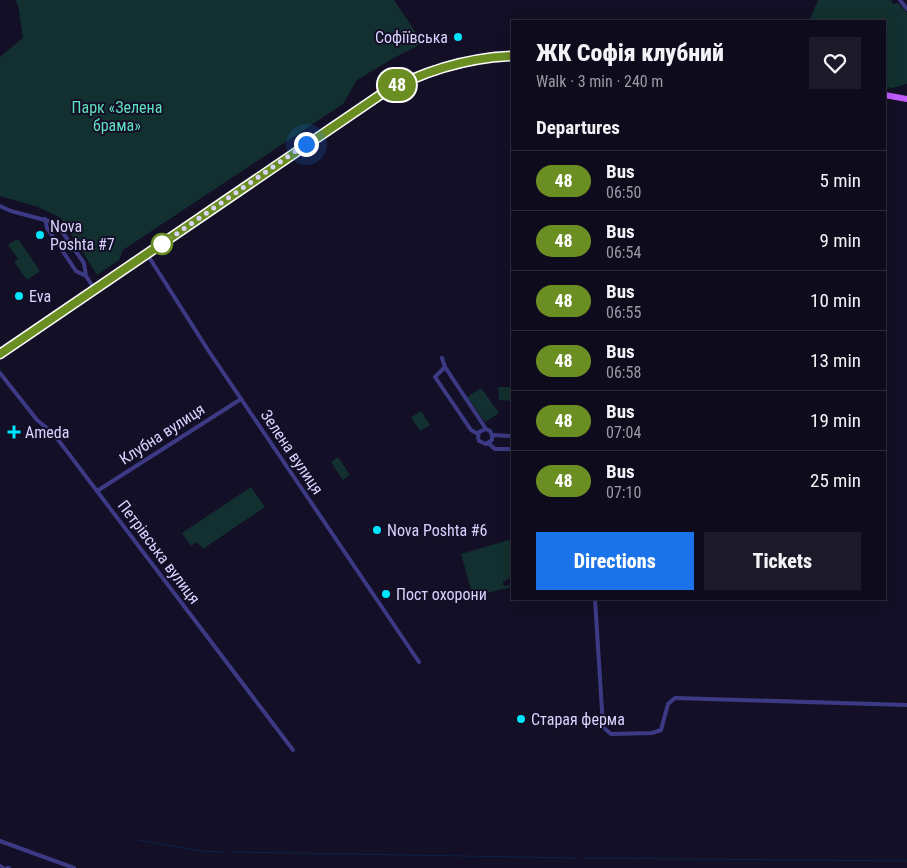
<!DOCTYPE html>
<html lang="en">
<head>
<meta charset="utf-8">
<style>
  :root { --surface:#0e0b1c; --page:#1c1929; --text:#f1f3f6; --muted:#9b9ba3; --line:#2e2b3b; --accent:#1a73e8 }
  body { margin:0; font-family:"Roboto Condensed",sans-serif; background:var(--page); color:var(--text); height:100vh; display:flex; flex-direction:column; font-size:19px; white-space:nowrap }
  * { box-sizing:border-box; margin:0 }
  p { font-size:16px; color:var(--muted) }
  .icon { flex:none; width:28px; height:28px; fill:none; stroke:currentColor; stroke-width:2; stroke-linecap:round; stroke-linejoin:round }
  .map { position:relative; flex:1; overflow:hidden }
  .details { position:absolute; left:511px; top:20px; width:375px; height:580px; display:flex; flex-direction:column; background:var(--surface); border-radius:0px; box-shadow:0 2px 12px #0003,0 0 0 1px var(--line) }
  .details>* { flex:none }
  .badge { padding:0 10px; border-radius:16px; font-size:18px; line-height:32px }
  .you { position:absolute; width:25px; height:25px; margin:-12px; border:4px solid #fff; border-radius:50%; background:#1a73e8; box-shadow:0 0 0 8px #1a73e833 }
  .map>.badge { position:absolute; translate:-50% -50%; box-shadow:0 0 0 2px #fff }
  h2 { padding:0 25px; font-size:19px; line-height:45px }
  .round { display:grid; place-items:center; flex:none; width:52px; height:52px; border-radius:0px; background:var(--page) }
  .head { display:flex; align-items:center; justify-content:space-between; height:85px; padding:0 25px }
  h1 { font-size:24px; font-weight:800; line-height:38px }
  .action { display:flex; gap:10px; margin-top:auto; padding:10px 25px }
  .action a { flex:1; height:58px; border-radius:0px; background:var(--accent); color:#fff; font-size:20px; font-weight:800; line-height:58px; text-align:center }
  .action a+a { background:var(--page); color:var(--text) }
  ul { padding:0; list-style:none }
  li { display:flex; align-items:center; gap:15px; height:60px; padding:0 25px; border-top:1px solid var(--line) }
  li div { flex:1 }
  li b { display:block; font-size:19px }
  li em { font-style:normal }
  li .badge { min-width:55px; font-weight:700; text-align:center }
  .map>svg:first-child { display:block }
  .green { fill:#12302f }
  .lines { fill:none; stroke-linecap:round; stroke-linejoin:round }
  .stream { stroke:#0c2248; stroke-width:1 }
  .street { stroke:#3d3a85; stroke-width:4 }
  .primary { stroke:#c25bff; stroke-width:6 }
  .line-casing { stroke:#fff; stroke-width:11 }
  .line { stroke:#6b8e23; stroke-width:8 }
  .walk { stroke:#d9d4ff; stroke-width:5; stroke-dasharray:0 9 }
  .poi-dot { fill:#00e5ff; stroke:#130f26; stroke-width:2 }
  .stop-dot { fill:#fff; stroke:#6b8e23; stroke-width:2.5 }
  .labels { text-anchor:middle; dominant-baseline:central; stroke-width:4; stroke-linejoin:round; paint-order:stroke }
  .poi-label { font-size:16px; fill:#d9d4ff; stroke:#130f26; text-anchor:start }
  .park-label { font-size:16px; fill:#5fe0c0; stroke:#130f26 }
  .street-label { font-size:16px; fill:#d9d4ff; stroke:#130f26 }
</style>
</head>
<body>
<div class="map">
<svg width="907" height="868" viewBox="0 0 907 868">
  <rect width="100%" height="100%" fill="#130f26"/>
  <path class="green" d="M15,0H394L423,43L392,59L357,80L343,104L123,250L119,260L97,275L61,218L38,207L0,196V57L23,38L18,5Z
    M818,0H891L893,4L898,3L907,13V84L892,88L885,87V21H809Z
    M15,240H19L40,271L27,280L14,262L21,257L18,259L8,245Z
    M498,387H511L512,401L499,400Z
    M481,388L499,413L485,422L467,397Z
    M421,411L430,425L420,431L411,417Z
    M338,457L350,475L343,480L331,462Z
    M251,487L265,507L203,549L197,542L191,546L182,533Z
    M512,539V577L503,582V584L504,586L512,584V587L473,596L461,554Z"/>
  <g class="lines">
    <path class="stream" d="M139,840L200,851L225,852
      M233,852L577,858
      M584,858L907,861"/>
    <path class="street" d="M900,0L907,9
      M0,206L11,211L56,223L84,263L86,276
      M45,219L47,228L76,271L86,276L95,290
      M147,254L208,350L419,662
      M442,358L445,367L486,429
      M445,367L435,377L471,430L478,434
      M0,373L37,420L53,433L293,750
      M492,435V440L486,444L479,441L478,437L479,432L486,429L490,431L492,435L512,436
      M488,443L495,449H512
      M97,491L241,399
      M595,599L603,727L611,734L652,733L661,730L668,704L675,698L907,705
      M0,841L74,868
      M0,866L3,868
      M7,868H9"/>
    <path class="primary" d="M885,95L907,99
      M0,354L380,95C421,72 466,57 512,56"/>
  </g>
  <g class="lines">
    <defs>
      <path id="line" d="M0,354L380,95C421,72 466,58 512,56"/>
    </defs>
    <use href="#line" class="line-casing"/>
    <use href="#line" class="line"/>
    <path class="walk" d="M162,244L306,144"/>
  </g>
  <g class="poi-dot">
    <circle cx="458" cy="37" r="5"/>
    <circle cx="40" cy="235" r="5"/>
    <circle cx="19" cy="296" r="5"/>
    <path d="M11.5 424.5h5v5h5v5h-5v5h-5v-5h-5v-5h5z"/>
    <circle cx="377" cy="530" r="5"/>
    <circle cx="386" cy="594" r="5"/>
    <circle cx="521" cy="719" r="5"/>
  </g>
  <circle class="stop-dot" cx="162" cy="244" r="10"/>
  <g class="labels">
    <g class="poi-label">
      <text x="448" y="37" text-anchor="end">Софіївська</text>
      <text x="50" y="226">Nova<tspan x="50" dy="18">Poshta #7</tspan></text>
      <text x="29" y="296">Eva</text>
      <text x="25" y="432">Ameda</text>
      <text x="387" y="530">Nova Poshta #6</text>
      <text x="396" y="594">Пост охорони</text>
      <text x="531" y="719">Старая ферма</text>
    </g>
    <g class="park-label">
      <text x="117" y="107">Парк «Зелена<tspan x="117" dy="18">брама»</tspan></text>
    </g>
    <g class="street-label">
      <text transform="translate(162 434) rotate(-33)">Клубна вулиця</text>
      <text transform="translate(292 452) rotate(56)">Зелена вулиця</text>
      <text transform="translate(159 552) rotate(53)">Петрівська вулиця</text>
    </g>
  </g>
</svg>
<div class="you" style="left:306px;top:144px"></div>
<b class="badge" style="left:397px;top:85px;background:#6b8e23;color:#fff">48</b>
<section class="details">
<div class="head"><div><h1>ЖК Софія клубний</h1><p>Walk · 3 min · 240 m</p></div><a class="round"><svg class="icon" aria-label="heart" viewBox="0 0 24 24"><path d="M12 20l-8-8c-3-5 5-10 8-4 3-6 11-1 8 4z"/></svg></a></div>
<h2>Departures</h2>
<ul>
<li><span class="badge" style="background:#6b8e23;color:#fff">48</span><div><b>Bus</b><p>06:50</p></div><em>5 min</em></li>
<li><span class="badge" style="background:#6b8e23;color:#fff">48</span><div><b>Bus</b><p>06:54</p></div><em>9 min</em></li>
<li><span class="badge" style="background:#6b8e23;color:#fff">48</span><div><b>Bus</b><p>06:55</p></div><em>10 min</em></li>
<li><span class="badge" style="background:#6b8e23;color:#fff">48</span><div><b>Bus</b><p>06:58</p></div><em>13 min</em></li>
<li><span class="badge" style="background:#6b8e23;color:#fff">48</span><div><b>Bus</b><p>07:04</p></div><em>19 min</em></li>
<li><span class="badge" style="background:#6b8e23;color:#fff">48</span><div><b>Bus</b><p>07:10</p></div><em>25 min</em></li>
</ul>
<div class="action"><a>Directions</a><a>Tickets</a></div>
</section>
</div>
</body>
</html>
